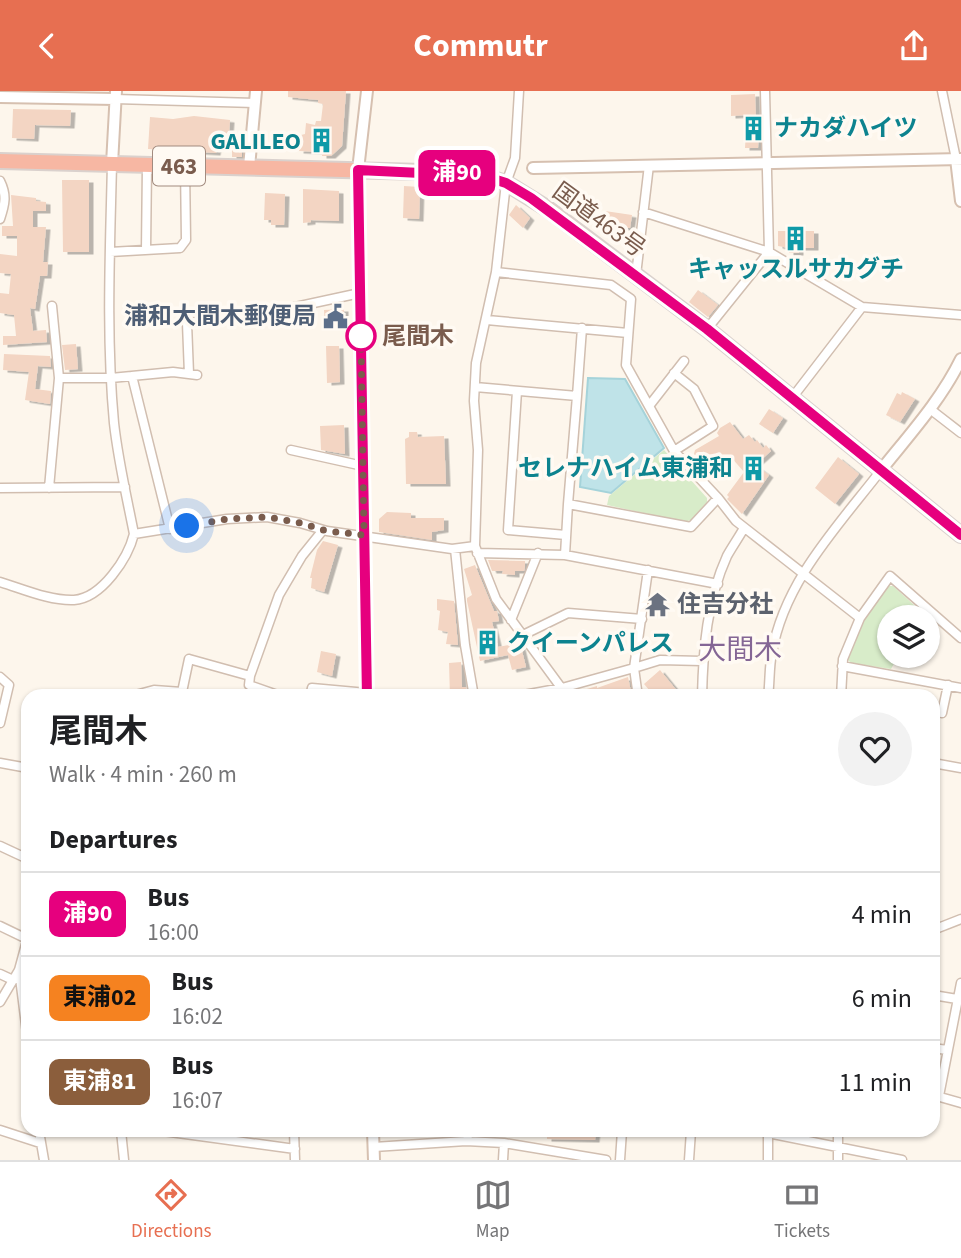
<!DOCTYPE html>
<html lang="en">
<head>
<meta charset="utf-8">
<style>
  :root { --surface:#fff; --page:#f2f2f2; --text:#202124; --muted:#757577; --line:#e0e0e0; --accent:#e76f51 }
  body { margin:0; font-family:"Source Sans 3","Noto Sans JP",sans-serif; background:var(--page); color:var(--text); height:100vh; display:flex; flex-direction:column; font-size:26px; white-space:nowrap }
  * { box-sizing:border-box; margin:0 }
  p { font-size:23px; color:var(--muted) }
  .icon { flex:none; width:38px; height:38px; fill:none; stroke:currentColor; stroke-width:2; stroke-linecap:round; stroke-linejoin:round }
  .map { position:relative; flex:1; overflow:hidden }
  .panel { position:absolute; left:21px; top:598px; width:919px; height:448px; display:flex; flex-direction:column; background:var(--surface); border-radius:21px; box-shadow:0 2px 5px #0004 }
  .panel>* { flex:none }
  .badge { padding:0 14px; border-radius:10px; font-size:24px; line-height:46px }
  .fabs { position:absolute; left:877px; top:514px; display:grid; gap:14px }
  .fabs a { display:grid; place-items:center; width:63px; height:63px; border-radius:50%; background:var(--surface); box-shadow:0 2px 5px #0004; font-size:35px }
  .you { position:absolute; width:35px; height:35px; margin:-18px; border:5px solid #fff; border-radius:50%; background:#1a73e8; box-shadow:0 0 0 10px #1a73e833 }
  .map>.badge { position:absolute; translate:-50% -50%; box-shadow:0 0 0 4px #fff }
  h2 { padding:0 28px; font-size:26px; line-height:63px }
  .round { display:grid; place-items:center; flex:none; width:74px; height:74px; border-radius:37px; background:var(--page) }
  .headline { display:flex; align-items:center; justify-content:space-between; height:119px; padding:0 28px }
  h1 { font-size:33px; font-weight:700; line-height:52px }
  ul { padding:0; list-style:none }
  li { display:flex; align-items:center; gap:21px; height:84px; padding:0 28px; border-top:2px solid var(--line) }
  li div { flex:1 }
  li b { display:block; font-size:26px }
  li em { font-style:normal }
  li .badge { min-width:77px; font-weight:700; text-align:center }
  header { display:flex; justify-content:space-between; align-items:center; height:91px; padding:0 28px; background:var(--accent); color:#fff; font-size:32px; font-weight:700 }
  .tabs { display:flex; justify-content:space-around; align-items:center; height:98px; border-top:2px solid var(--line); background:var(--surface); font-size:19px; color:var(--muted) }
  .tabs a { display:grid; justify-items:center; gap:4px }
  .tabs .on { color:var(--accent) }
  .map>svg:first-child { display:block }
  .green { fill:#d8ecc9 }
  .water { fill:#bfe3e8; stroke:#a5d3da; stroke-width:2 }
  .building { fill:#f3d5c3; filter:url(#shadow) }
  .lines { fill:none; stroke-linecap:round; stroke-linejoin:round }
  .street-casing { stroke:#d1beb0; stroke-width:11 }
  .secondary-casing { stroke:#d6c0b0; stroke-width:14 }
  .highway-casing { stroke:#dad1cd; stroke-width:18 }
  .street { stroke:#fff; stroke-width:8 }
  .secondary { stroke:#fff; stroke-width:10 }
  .highway { stroke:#f7b7a3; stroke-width:14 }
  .line-casing { stroke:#fff; stroke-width:16 }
  .line { stroke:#e6007e; stroke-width:10 }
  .walk { stroke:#7a5c4d; stroke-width:7; stroke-dasharray:0 12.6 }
  .stop-dot { fill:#fff; stroke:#e6007e; stroke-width:3.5 }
  .labels { text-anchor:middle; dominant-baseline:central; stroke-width:7; stroke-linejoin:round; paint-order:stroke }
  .shield { fill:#fffaf3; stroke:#a28b7f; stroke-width:2 }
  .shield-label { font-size:23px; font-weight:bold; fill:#7a5c4d }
  .culture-label { font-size:24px; font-weight:bold; fill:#0d838f; stroke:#fffaf3; text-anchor:start }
  .street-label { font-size:24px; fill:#7a5c4d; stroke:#fffaf3 }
  .service-label { font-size:24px; font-weight:bold; fill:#4e5e75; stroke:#fffaf3; text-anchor:end }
  .stop-label { font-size:24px; font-weight:bold; fill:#7a5c4d; stroke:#fffaf3; text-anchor:start }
  .worship-label { font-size:24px; font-weight:bold; fill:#5b616d; stroke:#fffaf3; text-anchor:start }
  .quarter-label { font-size:28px; fill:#846695; stroke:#fffaf3 }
</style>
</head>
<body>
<header><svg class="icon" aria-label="back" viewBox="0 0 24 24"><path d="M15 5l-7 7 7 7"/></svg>Commutr<svg class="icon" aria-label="share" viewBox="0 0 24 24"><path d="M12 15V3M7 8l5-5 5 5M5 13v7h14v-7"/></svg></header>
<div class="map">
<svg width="961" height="1069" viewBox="0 0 961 1069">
  <defs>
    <filter id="shadow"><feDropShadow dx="4.5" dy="2.5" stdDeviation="0" flood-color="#0004"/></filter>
  </defs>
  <rect width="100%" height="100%" fill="#fdf6ec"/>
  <path class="green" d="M664,359L707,407V411L691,429L684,431L607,414L609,405Z
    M888,495H893L923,522L920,527H889V565H898L891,578L851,572L848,569L867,522Z"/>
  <path class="water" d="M588,287L625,288L664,357L611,402L580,396Z"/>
  <path class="building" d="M288,0H346L342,55L331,65H322V61L299,60L301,44L305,43L306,32L315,34L316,30H321L323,13L318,12V9L288,6Z
    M755,3L756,30L759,31L758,57H745L747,24L731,25V4Z
    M13,18L71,19L70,35L35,34L34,48L12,47Z
    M194,25L230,29L229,43L242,44V66H232V57L217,56L216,62L148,58L150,26L173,28Z
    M62,89H89V161H63Z
    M404,95L420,96L419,128L403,127Z
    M303,98L339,100V130L311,129V131L303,132Z
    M265,102L285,103L284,134H271V129H264Z
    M11,104L36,107V110L46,111V120H33V136H46L43,171H48L47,185H40L35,218L30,217L33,240L46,239L47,251L3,254V245H16L14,224L0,222V202L9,203L11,183L0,182V163L17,165V145H2V135H13Z
    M516,114L530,127L523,137L509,124Z
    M605,120L632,124L630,137H602Z
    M778,140H814V157H799V162H789V157L778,155Z
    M698,199L718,214L708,226L689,211Z
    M344,218V234L325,235L324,219Z
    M76,253L78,278L65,279L62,254Z
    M326,255H339L340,291L327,292Z
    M4,263L50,265L51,276L38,275L35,298L51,300L50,313L25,309L29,281L3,279Z
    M902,301L915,308L900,331L886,324L897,302L901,304Z
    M769,318L783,327L773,342L759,333Z
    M730,331L743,348L749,344L755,351L757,349L763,357L766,354L771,360L755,374L769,384L742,423L727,408L729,406L727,404L744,381L730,365L706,379L694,363L695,359L719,345L717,342L720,337Z
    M344,334L345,363L321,359L320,335Z
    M409,341H417L418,346L444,345L446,393H406L405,348L409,346Z
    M838,366L859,383L835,413L815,397Z
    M387,421L411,422V427H444V439L432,441V449L379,441V428Z
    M323,450L338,454L324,501L311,497L312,487H310L317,459Z
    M488,469L525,470V476L524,480H515V484L502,483L503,480H492Z
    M475,474L494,520H497L499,530L492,531L498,556L520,552L526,576L512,579L508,564L480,570L467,510V507L472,504L464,478Z
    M437,508L454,510L458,554L446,553L448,541L438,539L440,520L437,519Z
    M321,560L336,563L332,585L317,581Z
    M461,571L462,596H466L467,606H450L449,572Z
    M660,579L682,606H655L644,593Z
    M628,586L631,601L615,606H574L573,602L597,595V597Z
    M547,1040H596L595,1049L547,1048Z"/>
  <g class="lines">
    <defs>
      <path id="street" d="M519,0L515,67L506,92L496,181L476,272L474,310L478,359L475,455L496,508L568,606
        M942,0L956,68
        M115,8L255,12
        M0,90C7,104 5,113 0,128
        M643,121L769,161L862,216L961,224
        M146,159L147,74
        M110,161L180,157L186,149L185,75
        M496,181L611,194L631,208L626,274L674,360L718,407
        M636,184L649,74
        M487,229L628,242
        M707,238L769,161L765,0
        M674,282L694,298L713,335L674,360
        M189,283L187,232L253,225L360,202
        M132,285L170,438
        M59,287H111L173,281L197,284
        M475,296L577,305L568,413L691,436L718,407L736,430L860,527L843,568L841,606
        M517,300L508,439L566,444
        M577,305L582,237
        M792,307L862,216
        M649,315L684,270
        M930,318L961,342
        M291,359L363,375
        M0,397L125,396
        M49,397L59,287L52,215
        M134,443L227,428L267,426L300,432L327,440L452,458L475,455
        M455,458L465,554L474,606
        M477,462L565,464L718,493
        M565,464L568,413
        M648,479L634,577L660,569L702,570
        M0,491C23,498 50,510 74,509C102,507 128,467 134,443C127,407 118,369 114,332C106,246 110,159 112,73
        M860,527L890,485L961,547
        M511,529L538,462
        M523,544L568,522L642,528
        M842,575L961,597
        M0,586L9,594L0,632
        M128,606L154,599L182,601L189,568L250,585
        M283,606L249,594L250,585L279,504L302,465L323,439
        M310,606L312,597L367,602
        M513,606L562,597L634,577L638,606
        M702,606C703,558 707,509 727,465C732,456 739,446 744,437
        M768,606C770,591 769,576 772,562C784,490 839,434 882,378
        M934,620L942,622L948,594
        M0,672L28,677
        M933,672L961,677
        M0,755L28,768
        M0,835L27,848
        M933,839L961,828
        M19,879L28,950
        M0,883L13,889
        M933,904L957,908
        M0,911L19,879L28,846
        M933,957L947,959
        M933,1004L961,1012
        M939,1005L961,892
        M0,1039L40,1052
        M39,1040L44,1069
        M121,1040L124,1069
        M163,1040L295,1058
        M294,1040L295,1069
        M467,1040L468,1050
        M768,1040V1069
        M838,1040V1069
        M768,1042L902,1069
        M374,1056L466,1050L504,1052L606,1069
        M503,1069L504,1052
        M620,1069L622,1040
        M689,1069L691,1040"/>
      <path id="secondary" d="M0,6L115,8
        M956,68L961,110
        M112,73L116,0
        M249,76L256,0
        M533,77L961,68
        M882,378C910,343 941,309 961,268
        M367,606L358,79L367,0
        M373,1040L374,1069"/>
      <path id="highway" d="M0,70L460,82L484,85L506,92L548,118L707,238L961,444"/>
    </defs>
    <use href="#street" class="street-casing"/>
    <use href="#secondary" class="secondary-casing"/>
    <use href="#highway" class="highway-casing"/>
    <use href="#street" class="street"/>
    <use href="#secondary" class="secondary"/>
    <use href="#highway" class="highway"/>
  </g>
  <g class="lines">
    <defs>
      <path id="line" d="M367,606L358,79L484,85L506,92L531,107L707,238L961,444"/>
    </defs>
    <use href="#line" class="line-casing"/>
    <use href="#line" class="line"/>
    <path class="walk" d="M187,435L227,428L267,426L300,432L327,440L364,444L361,245"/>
  </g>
  <defs>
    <symbol id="building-bare" viewBox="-9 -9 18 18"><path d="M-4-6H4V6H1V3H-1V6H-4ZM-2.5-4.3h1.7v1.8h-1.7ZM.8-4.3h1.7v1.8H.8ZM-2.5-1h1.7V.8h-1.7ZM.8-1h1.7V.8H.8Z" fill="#0f9aa8" stroke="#fffaf3" stroke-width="2.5" paint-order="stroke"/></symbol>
    <symbol id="civic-bare" viewBox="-9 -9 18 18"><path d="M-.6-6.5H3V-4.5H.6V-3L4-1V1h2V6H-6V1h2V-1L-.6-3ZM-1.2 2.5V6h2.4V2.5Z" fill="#5c6f8a" stroke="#fffaf3" stroke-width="2.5" paint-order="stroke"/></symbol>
    <symbol id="temple-bare" viewBox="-9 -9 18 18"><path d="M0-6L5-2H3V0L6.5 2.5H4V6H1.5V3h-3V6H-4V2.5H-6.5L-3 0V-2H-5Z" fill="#6b7280" stroke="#fffaf3" stroke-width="2.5" paint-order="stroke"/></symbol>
  </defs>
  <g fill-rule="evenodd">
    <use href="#building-bare" x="736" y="20" width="35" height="35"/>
    <use href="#building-bare" x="304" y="32" width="35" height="35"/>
    <use href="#building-bare" x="778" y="130" width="35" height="35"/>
    <use href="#civic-bare" x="318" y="208" width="35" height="35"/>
    <use href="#building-bare" x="736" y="360" width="35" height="35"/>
    <use href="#temple-bare" x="640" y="496" width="35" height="35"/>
    <use href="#building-bare" x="470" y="534" width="35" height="35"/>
  </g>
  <circle class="stop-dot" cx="361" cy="245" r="14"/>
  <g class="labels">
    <rect class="shield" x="153" y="55.5" width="52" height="39" rx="5"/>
    <g class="shield-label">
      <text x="179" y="75">463</text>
    </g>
    <g class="culture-label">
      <text x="774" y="37">ナカダハイツ</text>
      <text x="301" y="50" text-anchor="end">GALILEO</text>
      <text x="796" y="178" text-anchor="middle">キャッスルサカグチ</text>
      <text x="733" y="377" text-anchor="end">セレナハイム東浦和</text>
      <text x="507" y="552">クイーンパレス</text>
    </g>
    <g class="street-label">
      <text transform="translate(599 129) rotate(36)">国道463号</text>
    </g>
    <g class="service-label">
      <text x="316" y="225">浦和大間木郵便局</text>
    </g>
    <g class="stop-label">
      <text x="382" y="245">尾間木</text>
    </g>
    <g class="worship-label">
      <text x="677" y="513">住吉分社</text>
    </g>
    <g class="quarter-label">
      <text x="740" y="559">大間木</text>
    </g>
  </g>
</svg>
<div class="fabs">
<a><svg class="icon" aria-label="layers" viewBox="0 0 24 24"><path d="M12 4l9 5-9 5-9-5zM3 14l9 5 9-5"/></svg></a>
</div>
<div class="you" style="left:187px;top:435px"></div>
<b class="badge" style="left:457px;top:82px;background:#e6007e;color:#fff">浦90</b>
<section class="panel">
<div class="headline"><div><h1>尾間木</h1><p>Walk · 4 min · 260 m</p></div><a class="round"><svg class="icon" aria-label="heart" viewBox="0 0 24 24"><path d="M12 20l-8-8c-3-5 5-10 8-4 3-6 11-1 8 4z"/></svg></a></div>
<h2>Departures</h2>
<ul>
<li><span class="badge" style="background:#e6007e;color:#fff">浦90</span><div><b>Bus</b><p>16:00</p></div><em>4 min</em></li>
<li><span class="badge" style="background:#f58220;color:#111">東浦02</span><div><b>Bus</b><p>16:02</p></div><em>6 min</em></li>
<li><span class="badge" style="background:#8b5e3c;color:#fff">東浦81</span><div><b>Bus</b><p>16:07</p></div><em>11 min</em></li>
</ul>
</section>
</div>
<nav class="tabs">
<a class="on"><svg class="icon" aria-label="directions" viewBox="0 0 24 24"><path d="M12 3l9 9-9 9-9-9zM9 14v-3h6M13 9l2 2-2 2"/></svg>Directions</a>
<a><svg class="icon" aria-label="map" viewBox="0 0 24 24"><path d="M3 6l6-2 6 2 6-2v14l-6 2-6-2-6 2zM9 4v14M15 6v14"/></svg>Map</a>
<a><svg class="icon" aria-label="tickets" viewBox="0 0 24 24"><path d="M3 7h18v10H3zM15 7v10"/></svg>Tickets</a>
</nav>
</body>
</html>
